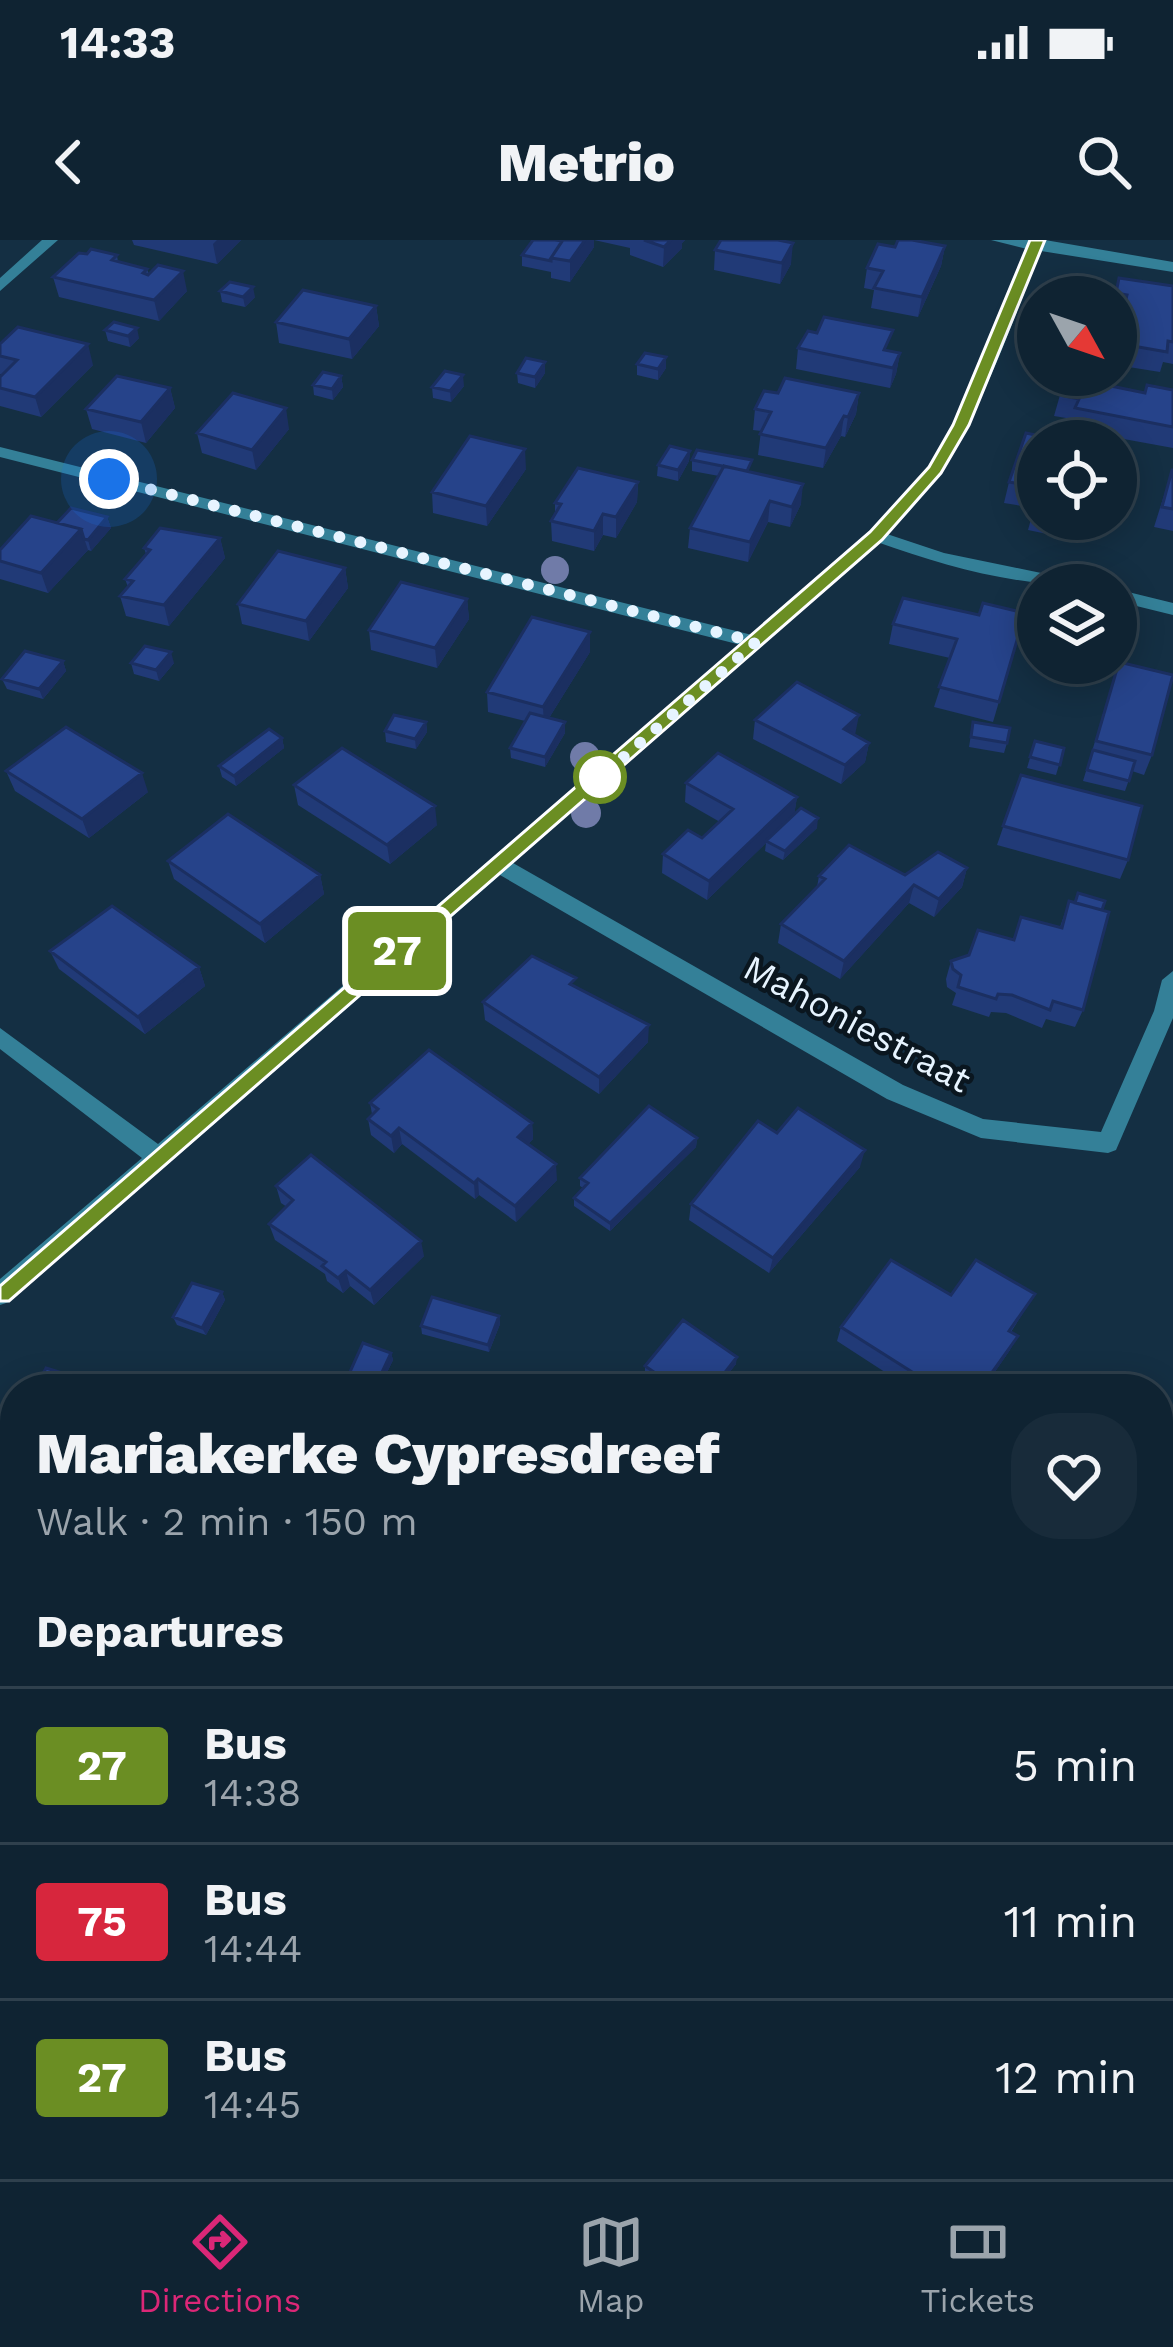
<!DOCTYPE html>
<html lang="en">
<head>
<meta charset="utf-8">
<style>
  :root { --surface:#0f2332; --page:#182b3a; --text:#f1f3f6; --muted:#9ba4ac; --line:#2f404d; --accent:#db2777 }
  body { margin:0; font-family:"Work Sans",sans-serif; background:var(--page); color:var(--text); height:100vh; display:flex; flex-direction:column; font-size:45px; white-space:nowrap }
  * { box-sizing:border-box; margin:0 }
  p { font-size:39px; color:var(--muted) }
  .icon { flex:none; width:66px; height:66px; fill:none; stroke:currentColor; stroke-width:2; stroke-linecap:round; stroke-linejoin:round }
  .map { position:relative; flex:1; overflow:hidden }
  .sheet { position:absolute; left:0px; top:1134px; width:1173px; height:807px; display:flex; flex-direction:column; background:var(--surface); border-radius:48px 48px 0 0; box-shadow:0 6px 30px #0003,0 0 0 3px var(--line) }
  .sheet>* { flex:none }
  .badge { padding:0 24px; border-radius:9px; font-size:42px; line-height:78px }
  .needle { width:78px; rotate:130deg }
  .fabs { position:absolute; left:1017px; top:36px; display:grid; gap:24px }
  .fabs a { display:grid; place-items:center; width:120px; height:120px; border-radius:50%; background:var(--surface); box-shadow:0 6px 30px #0003,0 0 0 3px var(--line); font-size:60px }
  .you { position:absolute; width:60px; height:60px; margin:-30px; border:9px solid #fff; border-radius:50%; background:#1a73e8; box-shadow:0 0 0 18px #1a73e833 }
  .map>.badge { position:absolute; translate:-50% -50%; box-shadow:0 0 0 6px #fff }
  h2 { padding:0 36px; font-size:45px; line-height:108px }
  .round { display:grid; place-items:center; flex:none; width:126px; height:126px; border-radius:48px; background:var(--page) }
  .headline { display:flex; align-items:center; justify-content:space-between; height:204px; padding:0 36px }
  h1 { font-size:57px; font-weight:800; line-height:90px }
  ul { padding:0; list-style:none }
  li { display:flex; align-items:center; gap:36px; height:156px; padding:0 36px; border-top:3px solid var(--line) }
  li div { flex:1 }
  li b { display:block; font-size:45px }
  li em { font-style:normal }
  li .badge { min-width:132px; font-weight:700; text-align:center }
  .status { display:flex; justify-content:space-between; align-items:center; height:84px; padding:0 60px; background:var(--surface); direction:ltr }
  .status svg { height:33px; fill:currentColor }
  header { display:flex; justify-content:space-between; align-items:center; height:156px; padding:0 36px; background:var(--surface); font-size:54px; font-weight:800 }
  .tab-bar { display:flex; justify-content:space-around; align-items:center; height:168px; border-top:3px solid var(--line); background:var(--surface); font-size:33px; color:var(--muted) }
  .tab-bar a { display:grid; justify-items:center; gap:6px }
  .tab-bar .selected { color:var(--accent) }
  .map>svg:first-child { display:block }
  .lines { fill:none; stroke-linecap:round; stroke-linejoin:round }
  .street { fill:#348098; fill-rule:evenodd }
  .tree { fill:#707ba8 }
  .wall { fill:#213a77 }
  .shaded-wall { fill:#1b2f61 }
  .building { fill:#26438a; stroke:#1b2f61; stroke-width:3 }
  .line { fill:#6b8e23; stroke:#fff; stroke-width:3 }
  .walk { stroke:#e7f4ff; stroke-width:12; stroke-dasharray:0 21.6 }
  .stop-dot { fill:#fff; stroke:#6b8e23; stroke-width:6 }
  .labels { text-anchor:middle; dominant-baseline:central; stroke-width:9; stroke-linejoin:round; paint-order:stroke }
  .street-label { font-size:36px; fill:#e7f4ff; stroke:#0a161f }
</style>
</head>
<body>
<div class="status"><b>14:33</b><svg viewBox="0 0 49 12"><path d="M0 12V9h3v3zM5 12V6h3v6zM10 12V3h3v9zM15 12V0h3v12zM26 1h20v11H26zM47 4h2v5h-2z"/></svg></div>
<header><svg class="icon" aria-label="back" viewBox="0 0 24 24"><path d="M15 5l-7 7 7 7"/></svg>Metrio<svg class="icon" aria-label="search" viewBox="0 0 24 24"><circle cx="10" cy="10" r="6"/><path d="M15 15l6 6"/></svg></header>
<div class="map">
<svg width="1173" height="1939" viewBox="0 0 1173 1939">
  <rect width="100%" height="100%" fill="#142f43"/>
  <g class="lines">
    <path class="street" d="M42,0H58L0,51V38Z
      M991,0H1045L1173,22V32L1041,11C1000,111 968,219 887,294L944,313L1070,339L1079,345C1010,345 942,325 877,302L513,623L903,845L983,879L1101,892L1154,771L1162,740L1173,731V778L1116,910L1108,913L981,898L887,859L500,635L9,1062L0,1065V1039L142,918L0,809V788L158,904L741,405L0,217V207L752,395C811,342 880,292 927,228C971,167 997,79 1027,9Z
      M1116,349L1173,363V375L1116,361Z
      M0,1361L15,1366V1394L0,1389Z
      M15,1911V1926H34L38,1939H0L6,1914Z
      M1024,1926H1056V1939H1022Z"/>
  </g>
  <g class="tree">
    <circle cx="555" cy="330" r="14"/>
    <circle cx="585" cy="517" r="15"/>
    <circle cx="586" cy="573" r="15"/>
  </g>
  <path class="wall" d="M132,0H241L217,24L134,5Z
    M594,0H685L682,3V8L663,27L630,15V8Z
    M721,0H784L791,24L780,44L714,30L715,10Z
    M945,6L941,26L918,77L871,68L874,50L864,48L867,28L895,7Z
    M594,7L570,42L551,38V32L522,26V15Z
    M87,14L117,15L118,22L147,29L149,34L187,51L159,81L59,57L53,37Z
    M1119,38L1173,46V124L1163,122L1160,132L1116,125V57H1114Z
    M220,51L255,57L245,67L222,62Z
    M376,66L379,86L352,119L279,103L276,82Z
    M105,90L139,98L130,107L108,101Z
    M0,104L93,125L41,177L0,166V137L2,135L0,134Z
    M798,108L890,111L900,113L896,134L890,148L796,129Z
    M666,117V128L658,140L637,135V124Z
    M545,122V133L535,148L518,143L517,133Z
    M341,136L343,147L333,160L314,155L313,145Z
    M1106,145L1145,153L1173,150V208L1069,189L1072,179L1054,176L1060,155Z
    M464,146L451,162L433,158L432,147Z
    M170,148L175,168L146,203L92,189L86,169Z
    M778,153H859L856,174L845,197L841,196L823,228L758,215L761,191L753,190L755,169Z
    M289,189L256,230L202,213L197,193Z
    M1038,201V279H1082L1076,300L1028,290L1034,268L1004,263L1009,242Z
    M690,211L689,221L678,241L657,236L658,225Z
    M692,220L751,232L801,264L790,287L768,282L748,322L688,308L690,288L719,236L692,231Z
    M526,229L487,286L433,273L432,252Z
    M1172,230H1173V291L1154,287Z
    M638,242L637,262L616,298L603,295L594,311L552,301L551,281L555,275V263Z
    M107,277L111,288L91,311L88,310L48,353L0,339V310L57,283Z
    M220,298L225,318L169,386L126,376L120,356L128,347L125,339L146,314L144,308Z
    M345,328L348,348L309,401L242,384L238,364Z
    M467,359L469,379L437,428L371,410L369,390Z
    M1025,373L993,482L934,467L950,418L889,404L893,384Z
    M590,412L549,478L565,482V493L545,527L511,518L510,508L525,481L488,472L487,452Z
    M63,421L66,431L43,459L7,449L2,439Z
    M1119,422L1152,515L1144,535L1132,531L1125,551L1083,541Z
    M131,423H174L159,441L134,434Z
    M755,480L855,495L869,503L865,522L841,544L753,499Z
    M426,482L427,492L416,509L386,502L385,491Z
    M973,482L1007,503L1004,513L969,507Z
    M282,498L284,508L236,546L222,537L219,526Z
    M1035,501L1064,508L1056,535L1027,528Z
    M6,531L148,552L89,598L15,551Z
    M1021,535L1128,620L1120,639L997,605Z
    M686,543L797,557L794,575L817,588L783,620L765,611L766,603L707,660L662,633L663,614L702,598L720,582L685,562Z
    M294,545L437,585L390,624L298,565Z
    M168,621L320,635L324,654L265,703L174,639Z
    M967,628L962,647L934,677L909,663L840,739L778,703L781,684L817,647L819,636L905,635Z
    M1078,653L1083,770L1075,787L1046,779L1042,788L1006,773L991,772L989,777L952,765L956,753L947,747L946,739L951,721L1013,699L1021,677L1060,687L1069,661L1074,663Z
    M50,711L199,727L205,746L145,794L59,729Z
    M576,747L648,802L599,854L485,780L483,762Z
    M370,863L532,883L533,899L528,904L557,940L516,982L479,955L475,959L402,904L394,913L371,895L368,879L372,874Z
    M777,893L860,927L769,1033L689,980L691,964Z
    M697,898L696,907L610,991L574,966V958L583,948L580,946V938Z
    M276,946L424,1016L374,1065L350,1046L343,1053L327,1041L325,1034L275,1000L269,984L287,967L281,963Z
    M222,1052L225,1060L206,1095L177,1085L173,1077Z
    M1035,1054L1011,1092L1010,1110L983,1149H911L837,1101L841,1087L951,1055Z
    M499,1076L500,1084L489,1112L422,1094L421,1086Z
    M391,1113L393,1120L379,1149L352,1140L350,1132Z
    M736,1124L716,1149H668L645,1133V1126Z
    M15,1186V1264L0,1259V1214Z
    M1158,1315L1173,1319V1361L1158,1356Z
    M1158,1372L1173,1376V1468L1158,1463Z"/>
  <path class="shaded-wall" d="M217,0H241L217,24L213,4Z
    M585,0H594V7L570,42V21Z
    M671,0H685L682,3V8L663,27L664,7Z
    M793,3L791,24L780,44L782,23Z
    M945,6L941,26L918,77L922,57Z
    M183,31L187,51L159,81L154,60Z
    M253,47L255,57L245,67L243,57Z
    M376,66L379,86L352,119L349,99Z
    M137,88L139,98L130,107L128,96Z
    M88,104L93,125L41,177L35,157Z
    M900,113L896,134L890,148L893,128Z
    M666,117V128L658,140V129Z
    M545,122V133L535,148V137Z
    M463,135L464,146L451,162L450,151Z
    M341,136L343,147L333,160L332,149Z
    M170,148L175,168L146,203L141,182Z
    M859,153L856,174L845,197L848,177Z
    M286,168L289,189L256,230L252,210Z
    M844,176L841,196L823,228L826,208Z
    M525,209L526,229L487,286L486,266Z
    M690,211L689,221L678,241V230Z
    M638,242L637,262L616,298V277Z
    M803,244L801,264L790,287L792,267Z
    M770,261L768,282L748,322L750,302Z
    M603,274V295L594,311V291Z
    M107,277L111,288L91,311L88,300Z
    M81,289L88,310L48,353L41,333Z
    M220,298L225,318L169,386L164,365Z
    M345,328L348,348L309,401L306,381Z
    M467,359L469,379L437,428L435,408Z
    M590,392V412L544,486L543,467Z
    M171,412L174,423L159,441L156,430Z
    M63,421L66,431L43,459L39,449Z
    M859,475L855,495L844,489Z
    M426,482L427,492L416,509L415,499Z
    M565,482V493L545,527V517Z
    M282,498L284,508L236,546L234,536Z
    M869,503L865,522L841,544L845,525Z
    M142,533L148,552L89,598L82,579Z
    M797,557L794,576L707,660L709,641Z
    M435,566L437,585L390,624L387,605Z
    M818,578L817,588L783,620L785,611Z
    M967,628L962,647L934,677L939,659Z
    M320,635L324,654L265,703L260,684Z
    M914,645L909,663L840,739L844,721Z
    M199,727L205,746L145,794L138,777Z
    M649,785L648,802L599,854V837Z
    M532,883L533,899L520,913L518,897Z
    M399,888L402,904L394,913L391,896Z
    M697,898L696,907L610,991V983Z
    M865,910L860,927L769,1033L773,1018Z
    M556,924L557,940L516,982L515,966Z
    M478,939L479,955L475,959L474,943Z
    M421,1001L424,1016L374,1065L370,1050Z
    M346,1031L350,1046L343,1053L338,1038Z
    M222,1052L225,1060L206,1095L202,1088Z
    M499,1076L500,1084L489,1112L488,1105Z
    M1018,1096L1010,1110L983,1149H980Z
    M391,1113L393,1120L379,1149L377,1143Z
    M737,1117L736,1124L716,1149H712Z
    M15,1608V1640L0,1672V1639Z"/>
  <path class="building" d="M533,0H555L562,1L551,18V21L522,15Z
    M563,0H585L570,21L551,18Z
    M644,0H671L664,7Z
    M721,0H778L793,3L782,23L715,10Z
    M898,0H912L945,6L922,57L874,48L883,31L867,28L878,4L895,7Z
    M91,9L117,15L112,20L147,29L143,33L148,35L158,25L183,31L154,60L53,37L79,13L87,14Z
    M1119,38L1173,46V102L1168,101L1167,112L1116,103L1119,91L1116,90V74L1122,75L1127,55L1116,53Z
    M230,42L253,47L243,57L220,51Z
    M303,50L376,66L349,99L276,82Z
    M824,77L893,90L884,110L900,113L893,128L798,108L808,91L817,93Z
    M114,82L137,88L128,96L105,90Z
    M18,87L88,104L35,157L0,148V137L17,120L0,116V104Z
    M645,113L666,117L658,129L637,124Z
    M526,118L545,122L535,137L517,133Z
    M445,131L463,135L450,151L432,147Z
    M323,132L341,136L332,149L313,145Z
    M1068,135L1108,136L1106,145L1145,153L1147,145L1173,150V187L1075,168L1079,159L1060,155Z
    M117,136L170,148L141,182L86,169Z
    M785,138L859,153L848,177L844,176L826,208L760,194L771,172L755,169L764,151L778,153Z
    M233,153L286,168L252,210L197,193Z
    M1026,193L1064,201H1038V247L1009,242Z
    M470,196L525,209L486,266L432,252Z
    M670,206L690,211L678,230L658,225Z
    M697,210L752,220L747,231L692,220Z
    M724,226L803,244L792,267L770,261L750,302L690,288Z
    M578,228L638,242L616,277L603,274L594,291L551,281L561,264L555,263Z
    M1172,230H1173V269L1162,267Z
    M71,268L107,277L88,300L84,299L81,289L57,283Z
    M31,276L81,289L41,333L0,321V310Z
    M160,288L220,298L164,365L120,356L133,341L125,339L150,310L144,308Z
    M278,311L345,328L306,381L238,364Z
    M401,342L467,359L435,408L369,390Z
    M903,358L979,375L983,363L1025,373L999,462L939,447L957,399L893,384Z
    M532,377L590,392L543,467L487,452Z
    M145,406L171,412L156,430L131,423Z
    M25,411L63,421L39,449L2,439Z
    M1119,422L1173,435L1152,515L1096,501Z
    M797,442L859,475L844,489L869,503L845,525L755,480Z
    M530,473L565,482L545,517L510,508Z
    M394,475L426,482L415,499L385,491Z
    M973,482L1010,488L1007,503L971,497Z
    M66,487L142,533L82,579L6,531Z
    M269,489L282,498L234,536L219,526Z
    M1035,501L1064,508L1060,525L1030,517Z
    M342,508L435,566L387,605L294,545Z
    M1093,510L1135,521L1129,541L1087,530Z
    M718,513L797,557L709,641L663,614L688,590L702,598L733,569L686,543Z
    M1021,535L1142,566L1128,620L1003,586Z
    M801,568L818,578L785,611L766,601Z
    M228,574L320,635L260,684L168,621Z
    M849,605L905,635L938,612L967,628L939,659L914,645L844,721L781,684L825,639L819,636Z
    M1078,653L1105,661L1102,670L1075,663Z
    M1069,661L1109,672L1083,770L1053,761L1050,770L1012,755L998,754L996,759L958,747L961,735L953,729L951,721L969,715L978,690L1014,700L1021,677L1062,688Z
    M112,666L199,727L138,777L50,711Z
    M532,716L576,738L570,744L649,785L599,837L483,762Z
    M429,810L532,883L518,897L556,924L515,966L478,939L474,943L399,888L391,896L368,879L378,869L370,863Z
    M649,866L697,898L610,983L574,958L588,943L580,938Z
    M798,868L865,910L773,1018L691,964L758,881L777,893Z
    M311,915L421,1001L370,1050L346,1031L338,1038L322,1026L326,1022L269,984L293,960L276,946Z
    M891,1020L951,1055L976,1020L1035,1054L1009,1091L1018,1096L980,1149H939L841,1087Z
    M192,1043L222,1052L202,1088L173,1077Z
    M432,1057L499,1076L488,1105L421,1086Z
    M683,1080L737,1117L712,1149H679L645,1126Z
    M363,1103L391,1113L377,1143L350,1132Z
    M46,1128L114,1149H35Z
    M15,1186V1255L0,1250V1214Z
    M1158,1315L1173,1319V1354L1158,1349Z
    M1158,1372L1173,1376V1461L1158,1457Z
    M0,1503L15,1508V1608L0,1639Z
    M277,1926H322L347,1935L346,1939H273Z
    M716,1926H792L827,1939H713Z
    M794,1926H836L833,1939Z"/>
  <path class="line" d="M1030,0H1045L969,185L941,233L882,300L9,1061H0V1046L870,292L929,227L953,185Z"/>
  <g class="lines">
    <path class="walk" d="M109,239L756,402L596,541L600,537"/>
  </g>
  <circle class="stop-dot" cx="600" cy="537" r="24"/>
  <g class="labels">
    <g class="street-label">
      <text transform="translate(857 784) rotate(28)">Mahoniestraat</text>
    </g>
  </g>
</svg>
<div class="fabs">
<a><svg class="needle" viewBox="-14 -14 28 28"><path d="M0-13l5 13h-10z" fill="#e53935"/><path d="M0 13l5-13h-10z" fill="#9ba4ac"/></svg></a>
<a><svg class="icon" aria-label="locate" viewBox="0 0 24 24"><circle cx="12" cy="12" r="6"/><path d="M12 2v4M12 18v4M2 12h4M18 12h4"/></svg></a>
<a><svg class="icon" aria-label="layers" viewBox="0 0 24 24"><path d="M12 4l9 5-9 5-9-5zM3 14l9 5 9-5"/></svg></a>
</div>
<div class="you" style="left:109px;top:239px"></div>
<b class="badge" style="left:397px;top:711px;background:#6b8e23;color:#fff">27</b>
<section class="sheet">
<div class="headline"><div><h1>Mariakerke Cypresdreef</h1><p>Walk · 2 min · 150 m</p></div><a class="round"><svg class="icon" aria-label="heart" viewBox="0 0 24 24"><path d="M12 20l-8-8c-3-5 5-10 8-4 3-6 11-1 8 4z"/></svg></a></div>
<h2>Departures</h2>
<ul>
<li><span class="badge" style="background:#6b8e23;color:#fff">27</span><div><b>Bus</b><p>14:38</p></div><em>5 min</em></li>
<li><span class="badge" style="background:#d7263d;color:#fff">75</span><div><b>Bus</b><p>14:44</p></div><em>11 min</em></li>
<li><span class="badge" style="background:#6b8e23;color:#fff">27</span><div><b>Bus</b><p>14:45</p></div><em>12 min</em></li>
</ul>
</section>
</div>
<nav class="tab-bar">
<a class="selected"><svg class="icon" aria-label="directions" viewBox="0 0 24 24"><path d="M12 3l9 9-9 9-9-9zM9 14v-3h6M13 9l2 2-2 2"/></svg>Directions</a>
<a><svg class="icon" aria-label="map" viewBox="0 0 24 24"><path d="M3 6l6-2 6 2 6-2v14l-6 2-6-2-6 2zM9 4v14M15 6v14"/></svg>Map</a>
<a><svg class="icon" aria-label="tickets" viewBox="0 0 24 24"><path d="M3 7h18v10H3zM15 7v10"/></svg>Tickets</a>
</nav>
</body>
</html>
